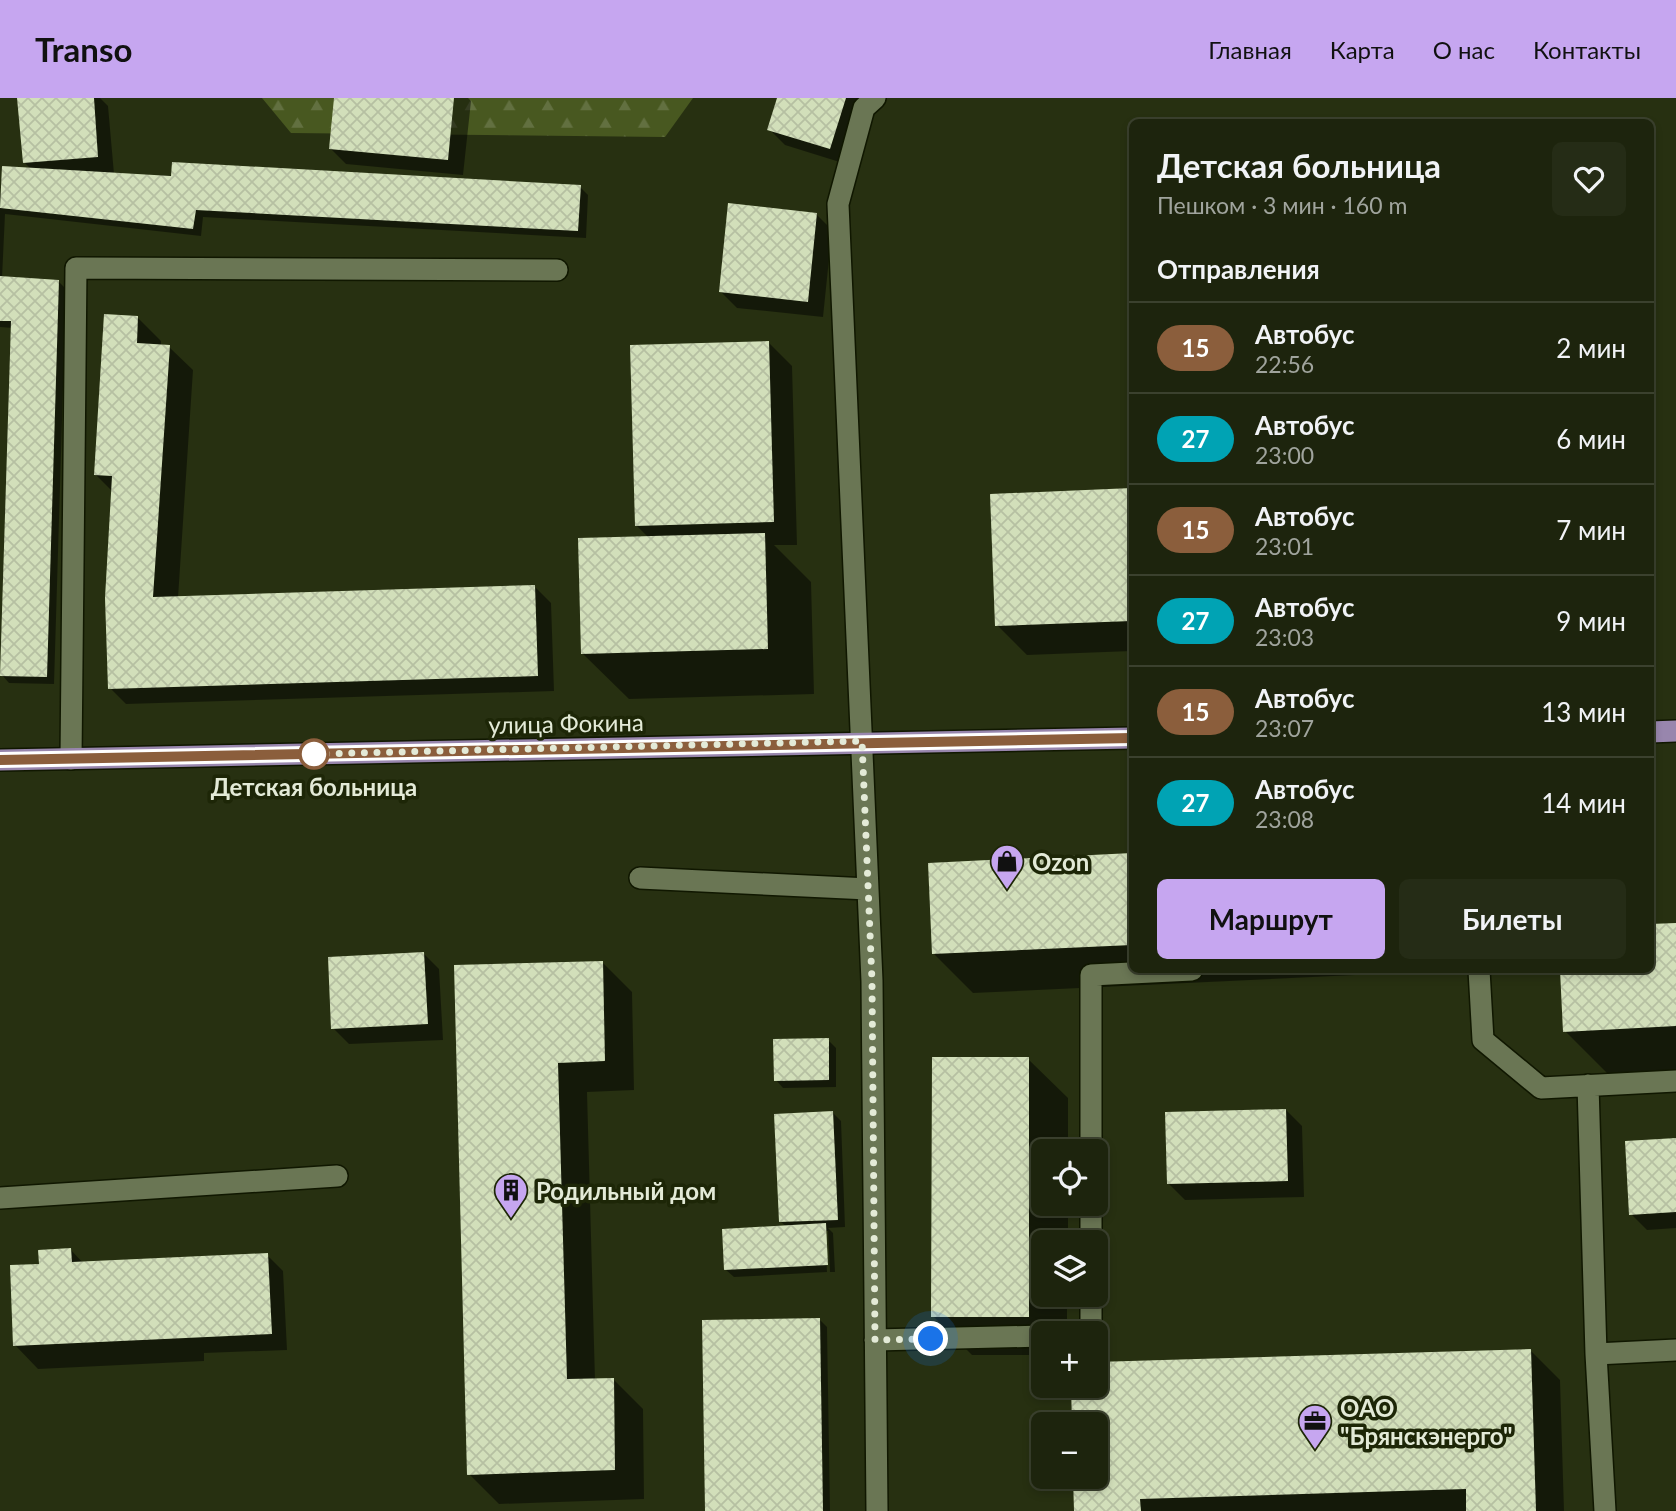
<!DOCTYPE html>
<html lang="ru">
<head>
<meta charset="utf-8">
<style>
  :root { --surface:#1d240d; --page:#252c16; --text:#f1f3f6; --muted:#a0a49d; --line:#3b412e; --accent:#c6a6f0 }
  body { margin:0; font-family:Lato,sans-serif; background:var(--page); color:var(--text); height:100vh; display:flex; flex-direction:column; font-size:26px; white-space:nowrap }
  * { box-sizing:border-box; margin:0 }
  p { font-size:23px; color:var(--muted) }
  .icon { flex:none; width:38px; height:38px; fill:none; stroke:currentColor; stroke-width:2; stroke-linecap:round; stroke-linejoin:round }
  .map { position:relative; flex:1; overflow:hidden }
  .details { position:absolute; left:1129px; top:21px; width:525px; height:854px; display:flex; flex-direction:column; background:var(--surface); border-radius:10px; box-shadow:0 4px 10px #0003,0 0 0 2px var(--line) }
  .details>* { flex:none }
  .badge { padding:0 14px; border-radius:23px; font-size:24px; line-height:46px }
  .fabs { position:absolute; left:1031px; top:1041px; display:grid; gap:14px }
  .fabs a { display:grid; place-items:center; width:77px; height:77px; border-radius:10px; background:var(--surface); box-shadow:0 4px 10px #0003,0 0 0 2px var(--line); font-size:35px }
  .you { position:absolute; width:35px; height:35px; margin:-18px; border:5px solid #fff; border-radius:50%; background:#1a73e8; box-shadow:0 0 0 10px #1a73e833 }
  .map>.badge { position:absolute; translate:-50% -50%; box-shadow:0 0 0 4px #fff }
  h2 { padding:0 28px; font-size:26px; line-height:63px }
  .round { display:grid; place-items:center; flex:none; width:74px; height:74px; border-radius:10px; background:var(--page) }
  .head { display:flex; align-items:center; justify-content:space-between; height:119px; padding:0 28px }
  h1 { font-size:33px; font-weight:700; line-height:52px }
  .cta { display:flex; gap:14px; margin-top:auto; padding:14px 28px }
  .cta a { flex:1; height:80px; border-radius:10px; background:var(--accent); color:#111; font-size:28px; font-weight:700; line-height:80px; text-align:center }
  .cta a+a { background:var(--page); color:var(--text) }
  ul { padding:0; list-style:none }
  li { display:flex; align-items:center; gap:21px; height:91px; padding:0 28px; border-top:2px solid var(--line) }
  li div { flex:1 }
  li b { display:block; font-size:26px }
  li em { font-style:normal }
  li .badge { min-width:77px; font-weight:700; text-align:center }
  header { display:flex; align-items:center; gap:42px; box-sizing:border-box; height:98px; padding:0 35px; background:var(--accent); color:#111 }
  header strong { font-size:33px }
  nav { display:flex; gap:38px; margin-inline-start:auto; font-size:24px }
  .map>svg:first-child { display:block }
  .forest { fill:url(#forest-firs) }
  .shadow { fill:#0007 }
  .building { fill:url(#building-cross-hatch) }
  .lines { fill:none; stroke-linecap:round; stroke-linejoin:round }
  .minor-casing { stroke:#101700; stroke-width:24 }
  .major-casing { stroke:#101700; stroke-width:24 }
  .minor { stroke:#6a7654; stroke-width:21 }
  .major { stroke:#9886ad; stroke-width:21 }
  .line-casing { stroke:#fff; stroke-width:16 }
  .line { stroke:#8b5e3c; stroke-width:10 }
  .walk { stroke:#e3ead7; stroke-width:7; stroke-dasharray:0 12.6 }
  .stop-dot { fill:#fff; stroke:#8b5e3c; stroke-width:3.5 }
  .labels { text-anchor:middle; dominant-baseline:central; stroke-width:7; stroke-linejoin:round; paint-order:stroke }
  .street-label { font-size:24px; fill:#e3ead7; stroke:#1d2607 }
  .stop-label { font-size:24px; font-weight:bold; fill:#e3ead7; stroke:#1d2607 }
  .poi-label { font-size:24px; font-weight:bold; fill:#e3ead7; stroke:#1d2607; text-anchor:start }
</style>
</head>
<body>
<header>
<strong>Transo</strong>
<nav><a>Главная</a><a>Карта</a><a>О нас</a><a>Контакты</a></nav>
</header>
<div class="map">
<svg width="1676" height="1413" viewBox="0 0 1676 1413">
  <defs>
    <pattern id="forest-firs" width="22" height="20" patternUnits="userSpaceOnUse" patternTransform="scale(1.75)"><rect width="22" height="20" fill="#485820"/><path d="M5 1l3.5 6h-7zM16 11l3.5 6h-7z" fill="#627040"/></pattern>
    <pattern id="building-cross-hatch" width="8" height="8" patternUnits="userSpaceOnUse" patternTransform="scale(1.75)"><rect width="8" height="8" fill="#d2dfba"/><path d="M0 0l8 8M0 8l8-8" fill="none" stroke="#b6c0a2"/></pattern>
  </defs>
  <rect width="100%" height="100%" fill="#273011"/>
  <path class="forest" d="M262,0H693L665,39L291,35Z"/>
  <path class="shadow" d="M19,0H100L108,8L114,76L580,89L588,97L586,140L203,119L201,138L5,116L2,180L58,183L66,191L54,586L9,585L2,577L13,230L0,229V103L3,70L31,71L24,64Z
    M335,0H468L471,3L463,77L346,66L330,50Z
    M778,0H866L846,66L785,47L769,31Z
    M816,116L832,132L823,219L737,210L721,194Z
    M138,220L161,243V248L169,249L193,272L178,500L535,489L551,505L554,593L126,606L110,590L113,394L96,377Z
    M769,245L792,268L797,447H774L811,484L814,596L629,601L582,555L649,440L636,427Z
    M1132,392V553L1027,557L997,527L992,398Z
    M1132,757V872H1462L973,895L934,856L930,766Z
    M1676,827V980L1615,983L1565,933L1562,872H1650Z
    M423,855L439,871L443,942L349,946L333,930Z
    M602,864L632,894L634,992L587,994L595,1282L613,1281L643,1311L644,1401L499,1406L469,1376L455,868Z
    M828,942L836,950V989L783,990L776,982Z
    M1028,961L1068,1000V1054H1043V1106H1068V1144H1043V1197H1067V1236H1043V1257H972L933,1218Z
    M1286,1012L1302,1028L1304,1099L1185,1102L1169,1086Z
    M833,1015L841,1023L845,1129L828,1130L833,1135L835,1174H830L828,1133H825L827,1174L734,1179L726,1172L787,1129L781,1124Z
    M1676,1042V1130L1647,1132L1631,1116Z
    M71,1152L84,1166L267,1157L283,1173L287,1252L204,1255V1263L38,1271L15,1247L41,1167Z
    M819,1221L827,1229L830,1413H707Z
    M1530,1252L1560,1282L1564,1413H1076L1075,1379H1096V1326H1074L1073,1288H1096V1266Z"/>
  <path class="building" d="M17,0H94L98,59L23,65Z
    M334,0H454L448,62L329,51Z
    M777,0H846L830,51L767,32Z
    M172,64L581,87L578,133L196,112L193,131L0,110L2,68L171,78Z
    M728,105L817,115L808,204L719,194Z
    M0,178L59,182L47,579L0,578L11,223H0Z
    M104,216L138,218L137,245L170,247L153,499L535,487L538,578L108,591L105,500L112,378L94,377Z
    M769,243L774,424L635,428L630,247Z
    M1132,390V523L995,528L990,396Z
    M765,435L768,551L581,556L578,440Z
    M1132,755V847L932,856L928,765Z
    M1676,825V928L1563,934L1560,872H1650V826Z
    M424,854L428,926L331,931L328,859Z
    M603,863L605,963L558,965L567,1281L614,1280L615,1372L467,1377L454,867Z
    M829,940V982L774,983L773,941Z
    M932,959H1029V1219H931Z
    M1286,1011L1288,1083L1167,1086L1165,1014Z
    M833,1013L838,1122L779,1124L774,1016Z
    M1676,1040V1114L1629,1117L1625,1043Z
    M826,1125L828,1167L724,1172L722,1131Z
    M71,1150L72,1164L268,1155L272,1236L13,1248L10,1167L39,1166L38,1152Z
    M820,1220L823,1413H705L702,1222Z
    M1531,1251L1536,1413H1466V1391L1140,1401L1141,1413H1074L1073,1379H1096V1326H1072L1071,1288H1096V1264Z"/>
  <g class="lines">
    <defs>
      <path id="minor" d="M875,0L864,10L838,106L872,883L877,1413
        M71,661L76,170L557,172
        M640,780L868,791
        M1479,872L1483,942L1541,990L1676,983
        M1588,987L1596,1256
        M1091,1054V877L1192,872
        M0,1100L337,1078
        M1091,1106V1144
        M1091,1197V1236
        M875,1242L1043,1238
        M1605,1413L1596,1256L1676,1252"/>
      <path id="major" d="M1650,634L1676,633
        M0,662L1132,640"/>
    </defs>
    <use href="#minor" class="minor-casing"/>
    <use href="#major" class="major-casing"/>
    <use href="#minor" class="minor"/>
    <use href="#major" class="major"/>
  </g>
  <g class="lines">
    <defs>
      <path id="line" d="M0,662L1132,640"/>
    </defs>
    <use href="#line" class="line-casing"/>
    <use href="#line" class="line"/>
    <path class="walk" d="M314,656L862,643L872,883L875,1242L931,1241"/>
  </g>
  <defs>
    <symbol id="shop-pin" viewBox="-11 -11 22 30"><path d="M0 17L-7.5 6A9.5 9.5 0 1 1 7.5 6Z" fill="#c6a6f0" stroke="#1d2607"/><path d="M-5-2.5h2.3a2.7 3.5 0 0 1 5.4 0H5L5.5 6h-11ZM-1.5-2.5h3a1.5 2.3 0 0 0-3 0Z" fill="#111"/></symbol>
    <symbol id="building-pin" viewBox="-11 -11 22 30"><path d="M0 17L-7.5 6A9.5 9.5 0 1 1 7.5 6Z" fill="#c6a6f0" stroke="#1d2607"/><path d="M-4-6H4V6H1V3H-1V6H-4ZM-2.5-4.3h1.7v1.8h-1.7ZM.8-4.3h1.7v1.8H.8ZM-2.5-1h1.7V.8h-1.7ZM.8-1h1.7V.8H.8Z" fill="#111"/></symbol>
    <symbol id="office-pin" viewBox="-11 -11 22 30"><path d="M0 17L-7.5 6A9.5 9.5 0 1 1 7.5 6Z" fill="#c6a6f0" stroke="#1d2607"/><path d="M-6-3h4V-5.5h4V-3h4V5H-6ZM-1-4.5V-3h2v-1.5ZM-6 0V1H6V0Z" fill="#111"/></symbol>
  </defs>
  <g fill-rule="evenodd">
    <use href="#shop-pin" x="988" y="744" width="38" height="52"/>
    <use href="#building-pin" x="492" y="1073" width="38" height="52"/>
    <use href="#office-pin" x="1296" y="1304" width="38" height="52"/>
  </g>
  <circle class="stop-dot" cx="314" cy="656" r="14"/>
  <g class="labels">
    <g class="street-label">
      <text transform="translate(566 625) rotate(-1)">улица Фокина</text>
    </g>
    <g class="stop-label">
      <text x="314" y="688">Детская больница</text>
    </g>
    <g class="poi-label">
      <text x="1032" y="763">Ozon</text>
      <text x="536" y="1092">Родильный дом</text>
      <text x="1340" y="1309">ОАО<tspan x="1340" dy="28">"Брянскэнерго"</tspan></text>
    </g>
  </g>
</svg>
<div class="fabs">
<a><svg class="icon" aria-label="locate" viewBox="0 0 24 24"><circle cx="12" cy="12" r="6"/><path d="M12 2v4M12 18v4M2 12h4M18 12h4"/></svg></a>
<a><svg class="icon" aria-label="layers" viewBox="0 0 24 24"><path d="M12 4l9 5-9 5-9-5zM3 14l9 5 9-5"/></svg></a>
<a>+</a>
<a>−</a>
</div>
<div class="you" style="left:931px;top:1241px"></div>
<section class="details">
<div class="head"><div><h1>Детская больница</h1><p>Пешком · 3 мин · 160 m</p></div><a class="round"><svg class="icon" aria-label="heart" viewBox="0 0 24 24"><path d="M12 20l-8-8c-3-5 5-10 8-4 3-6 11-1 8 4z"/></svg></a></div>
<h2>Отправления</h2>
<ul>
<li><span class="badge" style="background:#8b5e3c;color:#fff">15</span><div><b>Автобус</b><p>22:56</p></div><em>2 мин</em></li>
<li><span class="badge" style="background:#00a3b4;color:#fff">27</span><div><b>Автобус</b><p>23:00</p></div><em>6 мин</em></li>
<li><span class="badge" style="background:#8b5e3c;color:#fff">15</span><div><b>Автобус</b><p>23:01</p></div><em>7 мин</em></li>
<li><span class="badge" style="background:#00a3b4;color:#fff">27</span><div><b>Автобус</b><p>23:03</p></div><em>9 мин</em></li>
<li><span class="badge" style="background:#8b5e3c;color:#fff">15</span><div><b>Автобус</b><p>23:07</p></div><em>13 мин</em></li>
<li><span class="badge" style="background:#00a3b4;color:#fff">27</span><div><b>Автобус</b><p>23:08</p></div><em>14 мин</em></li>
</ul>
<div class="cta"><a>Маршрут</a><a>Билеты</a></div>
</section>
</div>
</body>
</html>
